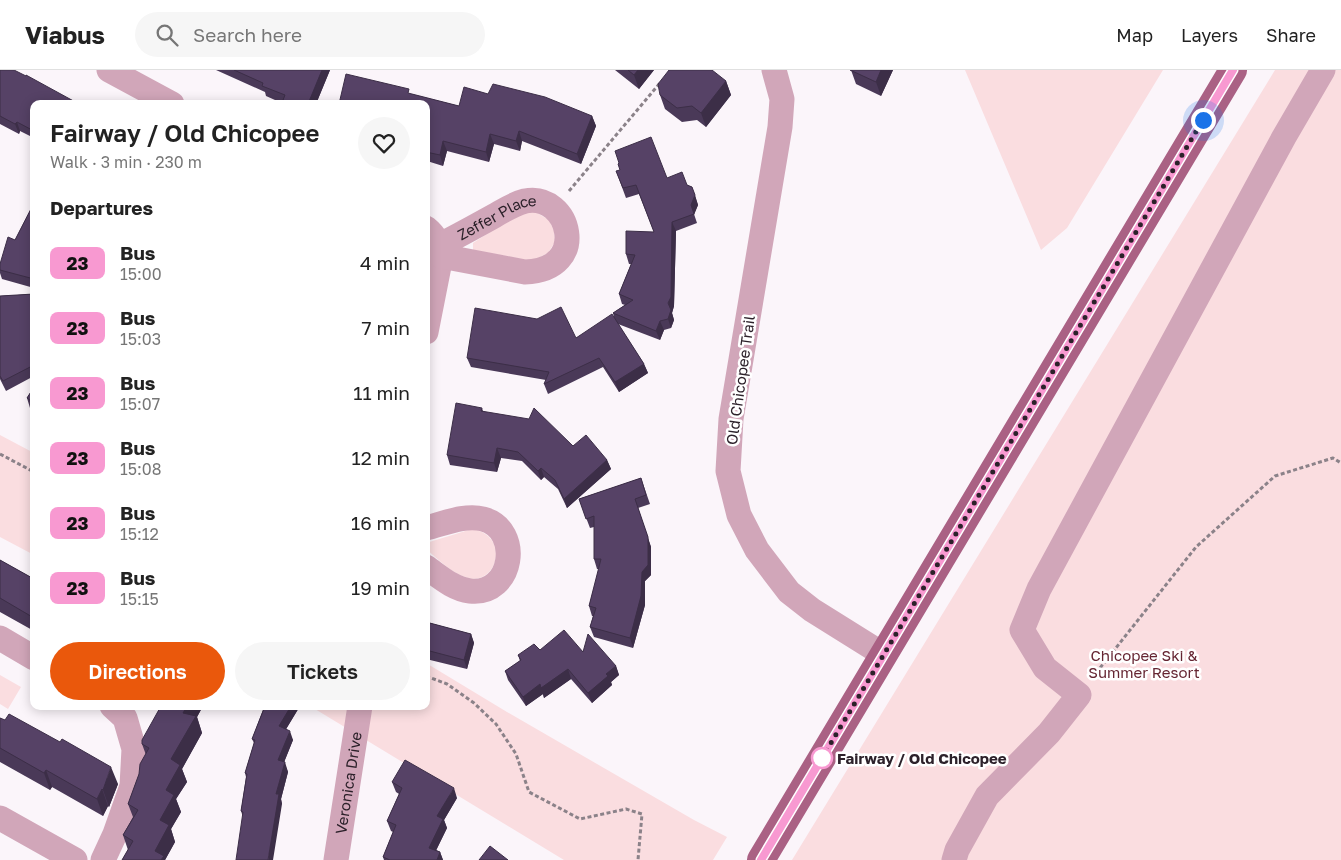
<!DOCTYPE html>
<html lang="en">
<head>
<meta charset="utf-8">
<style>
  :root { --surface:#fff; --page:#f6f6f6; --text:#222; --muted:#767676; --line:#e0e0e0; --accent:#ea580c }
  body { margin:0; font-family:"Golos Text",sans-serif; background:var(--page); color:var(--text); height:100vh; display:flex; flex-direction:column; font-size:19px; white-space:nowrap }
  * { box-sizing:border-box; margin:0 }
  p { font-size:16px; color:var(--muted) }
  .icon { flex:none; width:28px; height:28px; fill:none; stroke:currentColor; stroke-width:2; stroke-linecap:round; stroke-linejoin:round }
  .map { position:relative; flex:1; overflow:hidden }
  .drawer { position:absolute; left:30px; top:30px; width:400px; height:610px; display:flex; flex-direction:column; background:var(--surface); border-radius:10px; box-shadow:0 2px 12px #0003 }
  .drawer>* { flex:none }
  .badge { padding:0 10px; border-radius:8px; font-size:18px; line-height:32px }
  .you { position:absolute; width:25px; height:25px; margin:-12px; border:4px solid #fff; border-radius:50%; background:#1a73e8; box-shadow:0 0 0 8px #1a73e833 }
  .map>.badge { position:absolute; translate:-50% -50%; box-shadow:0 0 0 2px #fff }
  h2 { padding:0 20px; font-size:19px; line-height:45px }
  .round { display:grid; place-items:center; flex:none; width:52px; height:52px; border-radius:26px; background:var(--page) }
  .head { display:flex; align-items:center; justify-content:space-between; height:85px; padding:0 20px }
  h1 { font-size:24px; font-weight:600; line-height:38px }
  .button { display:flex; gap:10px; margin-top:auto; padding:10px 20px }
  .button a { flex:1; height:58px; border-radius:30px; background:var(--accent); color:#fff; font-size:20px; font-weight:600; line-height:58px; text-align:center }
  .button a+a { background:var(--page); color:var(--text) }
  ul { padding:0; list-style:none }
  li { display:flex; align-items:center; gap:15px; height:65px; padding:0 20px }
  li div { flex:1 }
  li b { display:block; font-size:19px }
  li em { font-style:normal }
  li .badge { min-width:55px; font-weight:700; text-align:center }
  header { display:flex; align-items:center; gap:30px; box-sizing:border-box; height:70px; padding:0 25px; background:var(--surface); border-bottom:1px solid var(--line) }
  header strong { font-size:24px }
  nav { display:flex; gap:28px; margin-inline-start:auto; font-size:18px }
  .search { width:350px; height:45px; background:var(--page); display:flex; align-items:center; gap:12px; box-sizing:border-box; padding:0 18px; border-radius:28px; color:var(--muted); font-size:19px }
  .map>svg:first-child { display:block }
  .green { fill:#fadde0 }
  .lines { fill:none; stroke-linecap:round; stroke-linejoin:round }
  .path { stroke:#8b8289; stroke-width:3; stroke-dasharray:4 2.5; stroke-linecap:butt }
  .minor { stroke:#d1a6b9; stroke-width:25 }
  .major { stroke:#aa6184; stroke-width:28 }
  .wall { fill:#4a3958 }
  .shaded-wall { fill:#3c2e47 }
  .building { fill:#564266; stroke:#3c2e47 }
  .line-casing { stroke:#fff; stroke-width:11 }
  .line { stroke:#f899d1; stroke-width:8 }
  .walk { stroke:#2c212a; stroke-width:5; stroke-dasharray:0 9 }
  .stop-dot { fill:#fff; stroke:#f899d1; stroke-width:2.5 }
  .labels { text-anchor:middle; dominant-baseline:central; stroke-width:5; stroke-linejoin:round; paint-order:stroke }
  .street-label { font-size:15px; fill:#2c212a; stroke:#fff }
  .park-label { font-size:15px; fill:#652532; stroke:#fff }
  .stop-label { font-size:15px; font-weight:bold; fill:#2c212a; stroke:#fff; text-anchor:start }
</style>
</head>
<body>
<header>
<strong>Viabus</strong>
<div class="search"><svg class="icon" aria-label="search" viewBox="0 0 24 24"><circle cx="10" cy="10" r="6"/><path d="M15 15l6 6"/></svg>Search here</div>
<nav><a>Map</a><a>Layers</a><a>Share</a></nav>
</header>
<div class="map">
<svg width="1341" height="790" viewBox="0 0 1341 790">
  <rect width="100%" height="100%" fill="#fbf5fa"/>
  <path class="green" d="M965,0H1163L1067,158L1041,180Z
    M1275,0H1341V790H792Z
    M534,141L549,150L554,160L555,172L548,183L532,191L473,180V173L516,145Z
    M0,365L34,383V485L0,467Z
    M472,459C512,466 496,516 468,508C452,504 438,489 426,479V473Z
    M426,593L507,642L694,750L727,767L713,790H564L310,636H426Z
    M0,605L21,617L8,639L0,634Z"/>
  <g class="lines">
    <path class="path" d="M569,121L660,13
      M0,384L34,402
      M426,606L447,614L474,633L496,654L516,684L529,722L580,749L626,739L642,744L638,790
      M1092,608L1196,477L1275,406L1333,388L1341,393"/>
    <g class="minor">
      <path d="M109,0L172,34"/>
      <path d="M774,0L782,29L780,57L731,349L728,401L739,445L757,480L789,522L812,540L884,585"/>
      <path d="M426,158C436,166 440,174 441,186L426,262"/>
      <path id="s1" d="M440,175C458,166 476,156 494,146C503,141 513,134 525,131C570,122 591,200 525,202L441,186"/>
      <path d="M426,458C443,454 465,444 483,449C523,460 513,526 470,521C453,519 439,506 426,497"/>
      <path d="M0,568L34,588"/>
      <path d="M0,748L75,790"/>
      <path d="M103,790L115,764L132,716L134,679L125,648L112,636"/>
      <path id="s2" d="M336,790L360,636"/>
      <path d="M954,790L957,780L987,726L1049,663L1079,625L1045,598L1022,560L1039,519L1284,67L1323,0"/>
    </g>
    <path class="major" d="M761,790L1233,0"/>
  </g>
  <path class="wall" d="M0,0L34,34V68L20,61L19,64L0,54Z
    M216,0H330L316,34H284L266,26L265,22Z
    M615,0H654L639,19Z
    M851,0H893L881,26L856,14Z
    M726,11L731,25L706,57L697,50L682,52L665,39L660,25Z
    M411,24L459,36L488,24L592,46L596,56L581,94L522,71L520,81L494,74L489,92L447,81L443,96L427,91V94L426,34Z
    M616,101L667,108L687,115L692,117L698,135L694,144L697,153L676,161L674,236L672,243L674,250L671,258L664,260L660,270L618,254L644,294L648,303L619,322L603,297L548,324L544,314L546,310L471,297L467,288L576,268L614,247L613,243L625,235L622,234L619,224L631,194H629L626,184L654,162L639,124L626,128Z
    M34,133V218L2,209L0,203V194L15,170Z
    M34,224V306L6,321L0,309V226Z
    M34,317V340L30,338L27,328Z
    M482,338L483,341L607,390L611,399L567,438L558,419L544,407L541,410L522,391L501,388L497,402L450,395L447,385Z
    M641,408L650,434L638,438L651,477V505L645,511V535L633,578L594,567L590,557L593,546H592L589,536L599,499H597L594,489V457L590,458L579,429Z
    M0,490L34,509V561L0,542Z
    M426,552L471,564L474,573L467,599L426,589Z
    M540,580L583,582L616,596L619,605L611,612L612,615L592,633L571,609L544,628L543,624L526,636L508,610L505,601L520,591L518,585Z
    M152,636H203L197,647L202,663L182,699L187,712L176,729L181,742L171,759L175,772L165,790H122L128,780L123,765L133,747L128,734L146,685L142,674L159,640Z
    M260,636H300L286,659L293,670L284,692L288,702L281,729L282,734L243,747L241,741L246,707L245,703L254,673L252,669L263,640L261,639Z
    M0,648L118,714L109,737L108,736L103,746L52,717L50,720L0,692Z
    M392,712L457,728L444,750L447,758L436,780L440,782L443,790H384L383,787L393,762L391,761L387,751L399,724L396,722Z"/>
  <path class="shaded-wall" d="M322,0H330L316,34H308Z
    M638,0H654L639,19L634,5Z
    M881,0H893L881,26L876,12Z
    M726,11L731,25L706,57L701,43Z
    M592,46L596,56L581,94L577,84Z
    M17,52L20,61L19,64L15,54Z
    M519,61L522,71L520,81L516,71Z
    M490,64L494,74L489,92L486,82Z
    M443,71L447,81L443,96L440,85Z
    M695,125L698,135L694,145L691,135Z
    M672,152L676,161L674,236L672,243L674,250L671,258L668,249Z
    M660,251L664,260L660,270L656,261Z
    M644,294L648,303L619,322L615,312Z
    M497,378L501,388L497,402L494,393Z
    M607,390L611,399L567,438L564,429Z
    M541,398L544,407L541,410L538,401Z
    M635,429L651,477V505L645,511V535L633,578L630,568Z
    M471,564L474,573L467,599L464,590Z
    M616,596L619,605L611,612L612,615L592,633L588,623L606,604Z
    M568,599L571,609L544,628L543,624L526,636L523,627L540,614Z
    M187,636H203L197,647L202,663L182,699L187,712L176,729L181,742L171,759L175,772L165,790H158L155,781L171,689L183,643Z
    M291,636H300L282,666L279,656Z
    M290,661L293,670L281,700L278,690Z
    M285,692L288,702L281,729L282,734L273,790H268L276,724Z
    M111,697L118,714L109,737L103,720Z
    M46,700L52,717L50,720L44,703Z
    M454,718L457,728L444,750L447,758L433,787L429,778L437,746Z
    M102,719L108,736L103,746L97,729Z
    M440,782L443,790H437Z"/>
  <path class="building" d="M0,0H14L26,6V5L79,34H34V61L17,52L15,54L0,46Z
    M234,0H322L308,34H293L283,30L285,25L262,16L263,13Z
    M628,0H638L634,5Z
    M669,0H712L726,11L701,43L692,36L677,38L660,25L658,14Z
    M850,0H881L876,12Z
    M346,4L409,19L408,23L459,36L464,17L488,24L493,14L545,27L592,46L577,84L519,61L516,71L490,64L486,82L443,71L440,85L426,82V34H339Z
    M651,67L667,108L682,102L687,115L692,117L695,125L691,135L694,144L672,152L671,227L668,233L671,240L668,249L660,251L656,261L613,243L633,230L619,224L635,185L626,184V161L654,162L636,115L623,118L616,101L620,100L618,94L619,93L615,81Z
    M34,133V209L0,200V194L8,167L15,170Z
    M34,224V248H31L34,254V295L3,311L0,306V226Z
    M561,237L576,268L612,244L644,294L615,312L599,288L544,314L549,302L467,288L475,238L537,249Z
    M34,317V333L27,328Z
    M456,333L482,338L481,341L529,349L534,338L573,376L586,365L607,390L564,429L555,410L541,398L538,401L518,382L497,378L494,393L447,385Z
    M641,408L646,425L635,429L648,467V495L642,502L641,526L630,568L590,557L596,538L589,536L601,489H594V446L586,449L579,429Z
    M0,490L34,509V552L32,551L34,548L0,528Z
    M426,552L471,564L464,590L426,580Z
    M564,560L583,582L588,564L616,596L606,604L608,606L588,623L568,599L541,618L540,614L523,627L505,601L521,590L518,585L534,574L540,580Z
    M161,636H187L183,643L196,646L171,689L180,695L166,720L174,725L160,750L169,755L155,781L164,786L161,790H122L133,771L123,765L138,740L128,734L139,704L140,694L149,678L142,674V670Z
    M265,636H291L279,656L290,661L278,690L285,692L276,724H279L268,790H236L243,742L241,741L247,704L245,703L255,670L252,669Z
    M9,644L60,672L62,669L111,697L103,720L102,719L97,729L46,700L44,703L0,678V648L5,650Z
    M405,690L454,718L437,746L443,749L429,778L440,782L437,790H390L383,787L396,755L387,751L402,718L392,712Z
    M490,776L508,790H479Z"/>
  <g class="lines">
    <defs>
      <path id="line" d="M761,790L1233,0"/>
    </defs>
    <use href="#line" class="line-casing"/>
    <use href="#line" class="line"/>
    <path class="walk" d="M822,688L1203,50"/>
  </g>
  <circle class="stop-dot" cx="822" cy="688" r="10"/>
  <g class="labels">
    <g class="street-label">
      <text stroke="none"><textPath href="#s1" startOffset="64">Zeffer Place</textPath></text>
      <text transform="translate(740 310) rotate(-82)">Old Chicopee Trail</text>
      <text stroke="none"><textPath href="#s2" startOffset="78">Veronica Drive</textPath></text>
    </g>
    <g class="park-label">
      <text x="1144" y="585">Chicopee Ski &amp;<tspan x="1144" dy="17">Summer Resort</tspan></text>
    </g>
    <g class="stop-label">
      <text x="837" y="688">Fairway / Old Chicopee</text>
    </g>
  </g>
</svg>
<div class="you" style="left:1203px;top:50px"></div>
<section class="drawer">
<div class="head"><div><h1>Fairway / Old Chicopee</h1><p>Walk · 3 min · 230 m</p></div><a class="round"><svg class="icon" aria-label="heart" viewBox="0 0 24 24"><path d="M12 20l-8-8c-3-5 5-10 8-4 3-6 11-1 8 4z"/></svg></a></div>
<h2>Departures</h2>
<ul>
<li><span class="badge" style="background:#f899d1;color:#111">23</span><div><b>Bus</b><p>15:00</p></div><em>4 min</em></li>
<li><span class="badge" style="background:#f899d1;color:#111">23</span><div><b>Bus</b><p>15:03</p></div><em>7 min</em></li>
<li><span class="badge" style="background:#f899d1;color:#111">23</span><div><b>Bus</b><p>15:07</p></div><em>11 min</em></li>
<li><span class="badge" style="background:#f899d1;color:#111">23</span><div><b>Bus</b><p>15:08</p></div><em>12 min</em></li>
<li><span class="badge" style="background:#f899d1;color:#111">23</span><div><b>Bus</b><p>15:12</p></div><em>16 min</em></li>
<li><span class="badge" style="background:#f899d1;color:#111">23</span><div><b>Bus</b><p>15:15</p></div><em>19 min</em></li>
</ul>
<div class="button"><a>Directions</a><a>Tickets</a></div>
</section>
</div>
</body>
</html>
